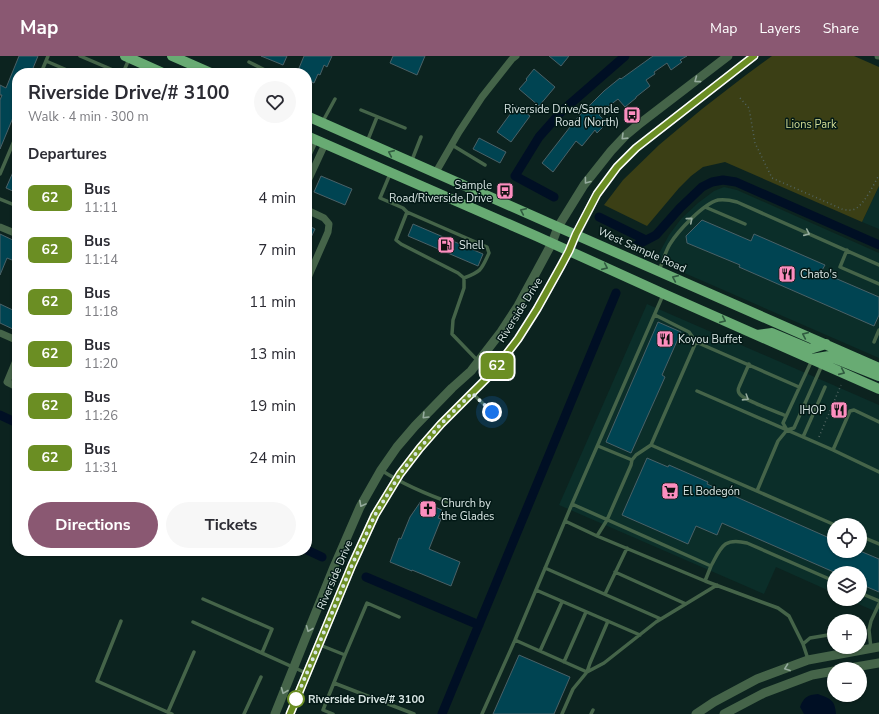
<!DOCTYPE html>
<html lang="en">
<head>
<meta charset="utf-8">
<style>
  :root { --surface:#fff; --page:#f7f7f7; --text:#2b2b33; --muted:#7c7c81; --accent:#8a5872 }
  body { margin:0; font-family:"Nunito Sans",sans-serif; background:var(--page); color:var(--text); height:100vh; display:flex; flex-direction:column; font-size:15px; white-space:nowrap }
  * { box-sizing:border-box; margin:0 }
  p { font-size:13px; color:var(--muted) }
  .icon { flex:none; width:22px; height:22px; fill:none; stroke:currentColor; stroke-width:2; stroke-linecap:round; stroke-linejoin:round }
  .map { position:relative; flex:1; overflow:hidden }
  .panel { position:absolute; left:12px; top:12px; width:300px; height:488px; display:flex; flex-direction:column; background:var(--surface); border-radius:16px; box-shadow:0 1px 3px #0004 }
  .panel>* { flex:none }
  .badge { padding:0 8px; border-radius:6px; font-size:14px; line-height:26px }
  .controls { position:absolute; left:827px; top:462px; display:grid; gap:8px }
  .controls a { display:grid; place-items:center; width:40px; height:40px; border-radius:50%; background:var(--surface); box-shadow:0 1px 3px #0004; font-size:20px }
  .you { position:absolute; width:20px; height:20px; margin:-10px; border:3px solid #fff; border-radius:50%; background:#1a73e8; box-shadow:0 0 0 6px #1a73e833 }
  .map>.badge { position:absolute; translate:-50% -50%; box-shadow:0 0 0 2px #fff }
  h2 { padding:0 16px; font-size:15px; line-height:36px }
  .round { display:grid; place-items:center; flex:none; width:42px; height:42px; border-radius:21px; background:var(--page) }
  .head { display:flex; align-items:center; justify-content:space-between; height:68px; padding:0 16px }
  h1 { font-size:19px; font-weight:700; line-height:30px }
  .action { display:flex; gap:8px; margin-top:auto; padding:8px 16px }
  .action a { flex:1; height:46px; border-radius:24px; background:var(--accent); color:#fff; font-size:16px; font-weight:700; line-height:46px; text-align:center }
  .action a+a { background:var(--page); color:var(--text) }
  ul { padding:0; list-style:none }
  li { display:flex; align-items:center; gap:12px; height:52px; padding:0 16px }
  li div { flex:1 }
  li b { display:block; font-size:15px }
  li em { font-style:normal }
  li .badge { min-width:44px; font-weight:700; text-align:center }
  header { display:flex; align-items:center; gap:24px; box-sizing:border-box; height:56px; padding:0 20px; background:var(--accent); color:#fff }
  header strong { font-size:19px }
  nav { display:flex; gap:22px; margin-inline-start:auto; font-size:14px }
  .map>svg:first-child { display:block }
  .built { fill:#0b2e29; fill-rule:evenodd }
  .green { fill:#3b3f15 }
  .water { fill:#000f24 }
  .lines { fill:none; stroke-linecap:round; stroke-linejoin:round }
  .canal { stroke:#000f24; stroke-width:9 }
  .building { fill:#004452; stroke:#4a6167 }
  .path { stroke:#526562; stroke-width:1.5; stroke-dasharray:1 3; stroke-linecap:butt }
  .service { stroke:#456449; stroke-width:3.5 }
  .minor { stroke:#456449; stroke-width:7 }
  .tertiary { stroke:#456449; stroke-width:9 }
  .primary { stroke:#68ab73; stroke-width:10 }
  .oneway { stroke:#96ac9e }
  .oneway2 { stroke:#305b40 }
  .line-casing { stroke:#fff; stroke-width:9 }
  .line { stroke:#6b8e23; stroke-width:6 }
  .walk { stroke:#d9e6e4; stroke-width:4; stroke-dasharray:0 7.2 }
  .stop-dot { fill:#fff; stroke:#6b8e23; stroke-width:2 }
  .labels { text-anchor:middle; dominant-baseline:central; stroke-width:3; stroke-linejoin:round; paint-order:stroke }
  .poi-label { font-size:11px; fill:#d9e6e4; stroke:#031916; text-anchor:start }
  .park-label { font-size:11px; fill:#d3dd94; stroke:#031916 }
  .street-label { font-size:11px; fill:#d9e6e4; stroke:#031916 }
  .stop-label { font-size:11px; font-weight:bold; fill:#d9e6e4; stroke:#031916; text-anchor:start }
</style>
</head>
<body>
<header>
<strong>Map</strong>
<nav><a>Map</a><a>Layers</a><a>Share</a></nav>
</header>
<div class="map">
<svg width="879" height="658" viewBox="0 0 879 658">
  <rect width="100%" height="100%" fill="#0c231f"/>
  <path class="built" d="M879,130V173L862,166Z
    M724,131L737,134L879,197V302L673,212L656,203L669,179L681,163L698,147L714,135Z
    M647,248L879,349V557L847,543H860V517H834V537L776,511L764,538L559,449ZM834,469H860V495H834Z"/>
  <path class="green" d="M772,0H854L879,11V130L862,166L725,106L703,111L691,120L679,132L647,170L604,149L623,124L659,89L702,53L746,19Z"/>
  <path class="water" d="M818,638C831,643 835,644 836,658H804L800,651C804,641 807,639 818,638Z"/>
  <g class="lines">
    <path class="canal" d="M554,141L515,120L539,81L562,55L625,0
      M599,161L646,184
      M637,189L656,179L680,152L702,131L712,126L723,124L736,126L879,189
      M0,359L17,367
      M307,494L322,501
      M366,521L479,569
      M442,658L616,237"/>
  </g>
  <path class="building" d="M19,0H38L31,17H17V52L0,93V44L2,39H0V29L6,32Z
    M261,0H287L283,9Z
    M304,0H332L327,11L324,9L320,19L318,18L314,27L307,24V17H297Z
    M393,0H425L417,19L390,7Z
    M549,0H569L561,10Z
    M653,0H687L680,4L682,6L671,14L667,7L654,16L655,18L646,24L650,30L636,41V42L625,51L618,43L605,53V54L599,59L607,67L597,77L595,74L582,90L576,85L553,116L542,107L577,62L604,35L620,22L621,23Z
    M534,13L555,31L539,50L519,33L527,24L526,23Z
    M516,50L530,60L511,86L497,76Z
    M479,82L506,96L500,107L473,93Z
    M17,107V137L6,132Z
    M321,120L352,133L345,149L314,136Z
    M702,164L751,185L754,178L825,209L821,216L879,241V259L874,270L739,211L740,209L687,187L686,180Z
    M413,168L483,198L478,210L408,180Z
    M307,169L315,173L307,190Z
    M0,178L17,186V206L7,202L0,219Z
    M0,248L17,256V275L0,267Z
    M658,266L681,276L662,319L665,321L631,397L606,386Z
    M647,402L668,411L669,409L708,426L707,428L834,484V495H860L879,503V536L860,528V517H836L722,467L717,479L696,470L688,488L622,459Z
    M421,445L442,454L438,462L441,463L429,493L460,506L451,530L412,514V515L390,506L399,482L401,483L410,461Z
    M519,599L570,621L554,658H493Z"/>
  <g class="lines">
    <path class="path" d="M740,42L749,52L755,87L772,122L842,153C846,154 850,155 855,153C864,149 874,128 879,119
      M819,381L841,329"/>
    <path class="service" d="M80,0L120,17
      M46,5L74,17
      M249,6L269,16L270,17
      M41,17L48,0
      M123,17L129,3
      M307,36L310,29
      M361,54L405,72
      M323,65L335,43
      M367,86L377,61
      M452,89L485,109
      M412,104L421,81
      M0,118L17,78
      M390,118L380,142L403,152L407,156L396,184L401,188L458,217L464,222V232L453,264L452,278L478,305
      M0,143L17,150
      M705,151L745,168
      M407,156L487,191L489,197C481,214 482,215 464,222
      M847,194L840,211L879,228
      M659,214C663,206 665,196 670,188C678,175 703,148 718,144C725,143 730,144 737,146L879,209
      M663,239L572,448L711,510C721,492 723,481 747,487L834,525
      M655,259L689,276L696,286
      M874,286L879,274
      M749,308L739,331C738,333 738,335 739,337C742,344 778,356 786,360
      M799,331L696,286L651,389L835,469
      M697,335L833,394L879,416
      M472,337L492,356
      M815,354L825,331
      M787,374L783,367L812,304
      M803,381L815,354L804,350
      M598,390L632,404L636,399L651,389
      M833,394L850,355L854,354L879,366
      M381,414C404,429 428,439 454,448
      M757,435L778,385L787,374L794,372L822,309
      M565,465L597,480L607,464L631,409L632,404
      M597,480L705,525
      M860,480L879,488
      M711,510L705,525L778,552L789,560L803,588L808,603
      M545,512L661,563
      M615,516L686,548
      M536,534L640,579
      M860,537L879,545
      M605,538L627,492
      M203,543L272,573L262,597
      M121,565L97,625L172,658
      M193,566L306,617
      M515,584L587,616L590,607L608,565
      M803,588L810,582L834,578
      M320,589L345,599L323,654L333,658
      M871,593L869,574L871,565L879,548
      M540,595L562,546
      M345,599L367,547L399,561
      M564,606L586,556
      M334,627L414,658
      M168,656L194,596
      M244,658L261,621
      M482,658L515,584L572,448
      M562,658L573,633L587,616L604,607L656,566L717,529
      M591,658L593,654"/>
    <path class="minor" d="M878,0H879
      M307,101L315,84
      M436,116L459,76L482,41L512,3L516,0
      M307,127L325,88
      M307,154L324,162L329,168L328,176L307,224
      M0,171L17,178
      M0,277L16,284L17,286
      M17,302L7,326L17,331"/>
    <path class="tertiary" d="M844,613L879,607
      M275,658L334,511L360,451L381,414L397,391L415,370L452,332L471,315L501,276L518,250L552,187L558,171L584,129L611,95L626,79L638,69L728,0
      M290,658L352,509L375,459L400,418L420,392L441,368L492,317L518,283L537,253L561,210L569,195L576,179L597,138L617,111L636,92L754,0
      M696,658L714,646L757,623L808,604L879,591
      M724,658L764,637L812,619L834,615"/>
    <path class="primary" d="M125,0L163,17
      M172,0L211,17
      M307,60L558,171L879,312
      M307,80L536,180L664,238L879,333
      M757,279L772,277L810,293L826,288
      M812,303L829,300L879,320"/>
  </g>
  <defs><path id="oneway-chevron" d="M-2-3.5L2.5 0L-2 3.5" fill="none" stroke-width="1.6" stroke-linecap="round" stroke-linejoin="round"/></defs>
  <g class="oneway">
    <use href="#oneway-chevron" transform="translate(697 24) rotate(143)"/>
    <use href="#oneway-chevron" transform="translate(624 81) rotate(136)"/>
    <use href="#oneway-chevron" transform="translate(587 125) rotate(127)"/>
    <use href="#oneway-chevron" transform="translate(690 164) rotate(-41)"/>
    <use href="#oneway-chevron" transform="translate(807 177) rotate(24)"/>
    <use href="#oneway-chevron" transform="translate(746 342) rotate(32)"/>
    <use href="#oneway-chevron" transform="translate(425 360) rotate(135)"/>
    <use href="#oneway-chevron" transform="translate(362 448) rotate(118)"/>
    <use href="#oneway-chevron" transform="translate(309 573) rotate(112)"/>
    <use href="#oneway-chevron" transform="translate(787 612) rotate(160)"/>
    <use href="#oneway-chevron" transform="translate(284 635) rotate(112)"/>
  </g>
  <g class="oneway2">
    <use href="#oneway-chevron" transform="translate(391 97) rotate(-156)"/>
    <use href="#oneway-chevron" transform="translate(523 155) rotate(-156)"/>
    <use href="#oneway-chevron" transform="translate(605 211) rotate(24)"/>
    <use href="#oneway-chevron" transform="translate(675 222) rotate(-156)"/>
    <use href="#oneway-chevron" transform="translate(723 264) rotate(24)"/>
    <use href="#oneway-chevron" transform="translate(805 279) rotate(-156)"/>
    <use href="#oneway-chevron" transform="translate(842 316) rotate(24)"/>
  </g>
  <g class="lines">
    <defs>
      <path id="line" d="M290,658L352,509L375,459L400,418L420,392L441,368L492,317L518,283L537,253L561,210L569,195L576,178L597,138L617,111L636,92L754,0"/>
    </defs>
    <use href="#line" class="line-casing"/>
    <use href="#line" class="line"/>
    <path class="walk" d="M296,643L352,509L375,459L400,418L420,392L441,368L472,337L492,356"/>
  </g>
  <defs>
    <symbol id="bus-square" viewBox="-11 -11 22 22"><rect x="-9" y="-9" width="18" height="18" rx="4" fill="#fd8ebf" stroke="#031916"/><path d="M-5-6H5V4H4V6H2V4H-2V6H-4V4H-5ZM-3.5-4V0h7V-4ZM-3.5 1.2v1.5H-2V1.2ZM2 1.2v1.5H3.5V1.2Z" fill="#111"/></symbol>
    <symbol id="fuel-square" viewBox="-11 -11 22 22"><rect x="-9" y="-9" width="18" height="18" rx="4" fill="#fd8ebf" stroke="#031916"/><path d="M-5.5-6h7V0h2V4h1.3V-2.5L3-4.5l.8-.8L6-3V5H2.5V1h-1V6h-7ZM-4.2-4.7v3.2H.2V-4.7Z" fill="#111"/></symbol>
    <symbol id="restaurant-square" viewBox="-11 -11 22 22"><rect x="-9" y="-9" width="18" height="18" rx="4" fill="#fd8ebf" stroke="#031916"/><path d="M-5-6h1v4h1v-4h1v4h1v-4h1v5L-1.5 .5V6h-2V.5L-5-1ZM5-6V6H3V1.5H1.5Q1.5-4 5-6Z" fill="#111"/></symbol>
    <symbol id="supermarket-square" viewBox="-11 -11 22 22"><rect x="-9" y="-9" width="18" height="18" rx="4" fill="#fd8ebf" stroke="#031916"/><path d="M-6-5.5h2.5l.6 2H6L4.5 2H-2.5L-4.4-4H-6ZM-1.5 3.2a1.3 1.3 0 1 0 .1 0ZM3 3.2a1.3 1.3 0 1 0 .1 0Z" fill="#111"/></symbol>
    <symbol id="church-square" viewBox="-11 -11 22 22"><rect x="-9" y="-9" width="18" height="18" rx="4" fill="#fd8ebf" stroke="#031916"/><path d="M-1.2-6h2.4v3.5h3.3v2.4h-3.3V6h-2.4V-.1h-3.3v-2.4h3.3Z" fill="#111"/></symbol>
  </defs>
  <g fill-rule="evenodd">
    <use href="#bus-square" x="622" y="49" width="20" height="20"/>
    <use href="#bus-square" x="495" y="125" width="20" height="20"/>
    <use href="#fuel-square" x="436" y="179" width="20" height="20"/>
    <use href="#restaurant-square" x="777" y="208" width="20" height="20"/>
    <use href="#restaurant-square" x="655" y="273" width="20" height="20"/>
    <use href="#restaurant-square" x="829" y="344" width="20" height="20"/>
    <use href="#supermarket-square" x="660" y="425" width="20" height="20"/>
    <use href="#church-square" x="418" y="443" width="20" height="20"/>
  </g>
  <circle class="stop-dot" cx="296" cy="643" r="8"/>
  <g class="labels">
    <g class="poi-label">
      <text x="619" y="53" text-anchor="end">Riverside Drive/Sample<tspan x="619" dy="13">Road (North)</tspan></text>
      <text x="492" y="129" text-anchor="end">Sample<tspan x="492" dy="13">Road/Riverside Drive</tspan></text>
      <text x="459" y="189">Shell</text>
      <text x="800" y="218">Chato's</text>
      <text x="678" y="283">Koyou Buffet</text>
      <text x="826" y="354" text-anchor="end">IHOP</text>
      <text x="683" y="435">El Bodegón</text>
      <text x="441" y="447">Church by<tspan x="441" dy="13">the Glades</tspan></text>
    </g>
    <g class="park-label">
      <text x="811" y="68">Lions Park</text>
    </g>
    <g class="street-label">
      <text transform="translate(642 194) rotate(24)">West Sample Road</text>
      <text transform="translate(520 254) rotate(-58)">Riverside Drive</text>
      <text transform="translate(335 519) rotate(-67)">Riverside Drive</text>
    </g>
    <g class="stop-label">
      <text x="308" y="643">Riverside Drive/# 3100</text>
    </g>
  </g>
</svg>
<div class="controls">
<a><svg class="icon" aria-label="locate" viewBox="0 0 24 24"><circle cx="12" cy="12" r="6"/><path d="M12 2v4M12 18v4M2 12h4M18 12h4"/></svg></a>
<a><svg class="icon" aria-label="layers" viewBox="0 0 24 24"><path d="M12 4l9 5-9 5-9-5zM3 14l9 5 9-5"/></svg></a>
<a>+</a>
<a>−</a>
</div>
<div class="you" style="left:492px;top:356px"></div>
<b class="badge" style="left:497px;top:310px;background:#6b8e23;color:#fff">62</b>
<section class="panel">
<div class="head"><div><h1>Riverside Drive/# 3100</h1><p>Walk · 4 min · 300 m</p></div><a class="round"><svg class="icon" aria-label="heart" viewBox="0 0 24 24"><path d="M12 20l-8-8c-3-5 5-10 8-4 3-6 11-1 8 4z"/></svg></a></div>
<h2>Departures</h2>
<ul>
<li><span class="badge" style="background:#6b8e23;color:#fff">62</span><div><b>Bus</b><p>11:11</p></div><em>4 min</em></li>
<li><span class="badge" style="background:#6b8e23;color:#fff">62</span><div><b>Bus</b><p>11:14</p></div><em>7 min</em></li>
<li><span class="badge" style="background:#6b8e23;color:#fff">62</span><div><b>Bus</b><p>11:18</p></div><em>11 min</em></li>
<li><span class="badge" style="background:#6b8e23;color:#fff">62</span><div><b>Bus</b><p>11:20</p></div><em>13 min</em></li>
<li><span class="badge" style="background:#6b8e23;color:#fff">62</span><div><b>Bus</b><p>11:26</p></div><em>19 min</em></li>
<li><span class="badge" style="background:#6b8e23;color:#fff">62</span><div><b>Bus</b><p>11:31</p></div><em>24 min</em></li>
</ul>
<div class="action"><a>Directions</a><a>Tickets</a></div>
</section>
</div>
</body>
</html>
